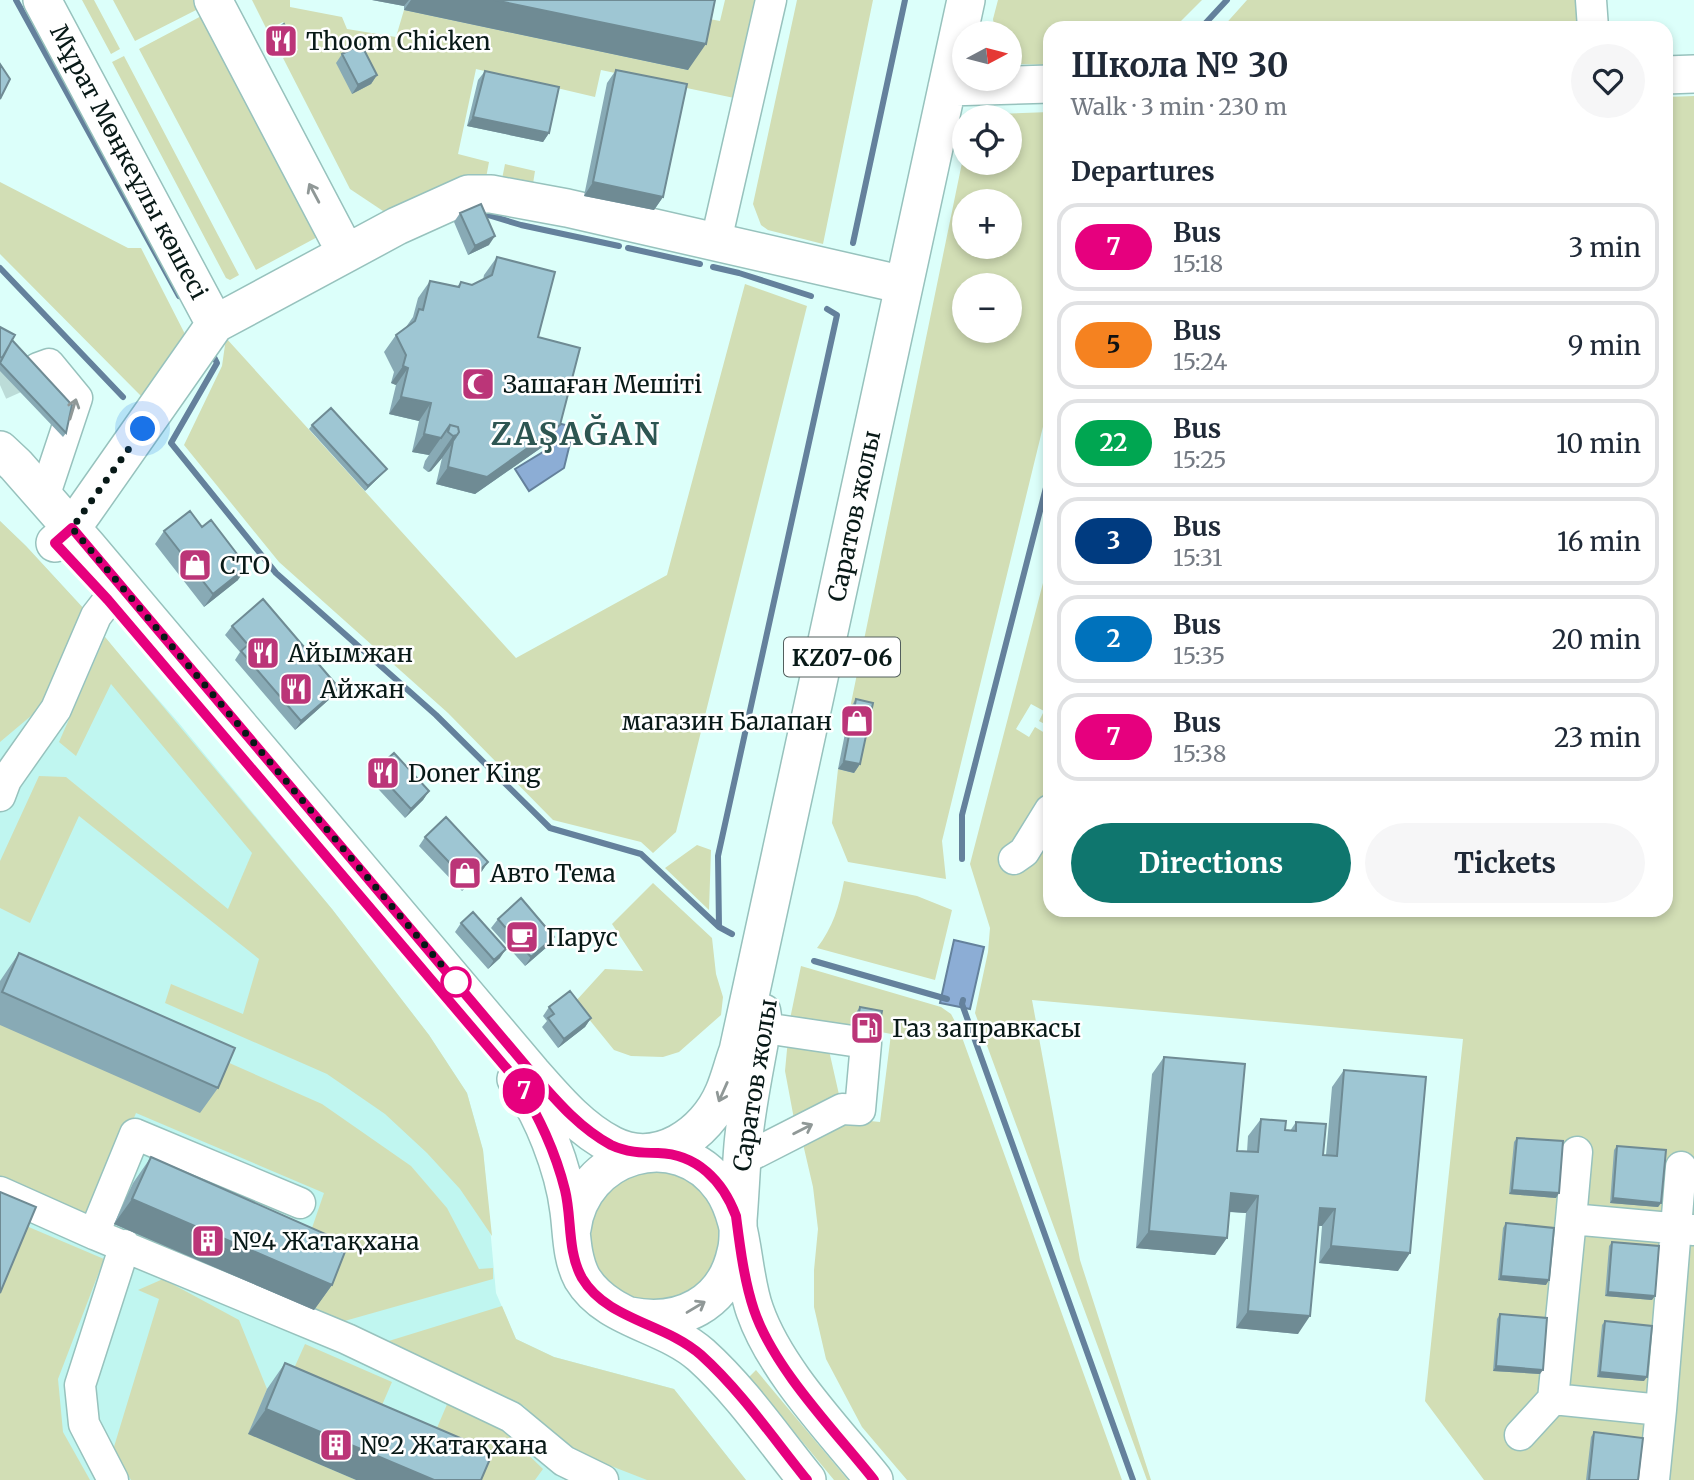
<!DOCTYPE html>
<html lang="en">
<head>
<meta charset="utf-8">
<style>
  :root { --surface:#fff; --page:#f6f6f7; --text:#1f2937; --muted:#747a83; --line:#e0e1e3; --accent:#0f766e }
  body { margin:0; font-family:Merriweather,serif; background:var(--page); color:var(--text); height:100vh; display:flex; flex-direction:column; font-size:26px; white-space:nowrap }
  * { box-sizing:border-box; margin:0 }
  p { font-size:23px; color:var(--muted) }
  .icon { flex:none; width:38px; height:38px; fill:none; stroke:currentColor; stroke-width:2; stroke-linecap:round; stroke-linejoin:round }
  .map { position:relative; flex:1; overflow:hidden }
  .side { position:absolute; left:1043px; top:21px; width:630px; height:896px; display:flex; flex-direction:column; background:var(--surface); border-radius:21px; box-shadow:0 4px 10px #0003 }
  .side>* { flex:none }
  .badge { padding:0 14px; border-radius:23px; font-size:24px; line-height:46px }
  .needle { width:46px; rotate:83deg }
  .controls { position:absolute; left:952px; top:21px; display:grid; gap:14px }
  .controls a { display:grid; place-items:center; width:70px; height:70px; border-radius:50%; background:var(--surface); box-shadow:0 4px 10px #0003; font-size:35px }
  .you { position:absolute; width:35px; height:35px; margin:-18px; border:5px solid #fff; border-radius:50%; background:#1a73e8; box-shadow:0 0 0 10px #1a73e833 }
  .map>.badge { position:absolute; translate:-50% -50%; box-shadow:0 0 0 4px #fff }
  h2 { padding:0 28px; font-size:26px; line-height:63px }
  .round { display:grid; place-items:center; flex:none; width:74px; height:74px; border-radius:37px; background:var(--page) }
  .headline { display:flex; align-items:center; justify-content:space-between; height:119px; padding:0 28px }
  h1 { font-size:33px; font-weight:700; line-height:52px }
  .primary-button { display:flex; gap:14px; margin-top:auto; padding:14px 28px }
  .primary-button a { flex:1; height:80px; border-radius:42px; background:var(--accent); color:#fff; font-size:28px; font-weight:700; line-height:80px; text-align:center }
  .primary-button a+a { background:var(--page); color:var(--text) }
  ul { padding:0; list-style:none }
  li { display:flex; align-items:center; gap:21px; height:88px; margin:0 14px 10px; padding:0 14px; border:4px solid var(--line); border-radius:21px }
  li div { flex:1 }
  li b { display:block; font-size:26px }
  li em { font-style:normal }
  li .badge { min-width:77px; font-weight:700; text-align:center }
  .map>svg:first-child { display:block }
  .built { fill:#c0f6f0 }
  .green { fill:#d2deb5; fill-rule:evenodd }
  .water { fill:#8cadd5; stroke:#64819c; stroke-width:2 }
  .lines { fill:none; stroke-linecap:round; stroke-linejoin:round }
  .stream { stroke:#64819c; stroke-width:6 }
  .minor-tunnel { stroke:#bcdcd8; stroke-width:30; stroke-dasharray:30 15; stroke-linecap:butt }
  .minor-casing { stroke:#97c2bd; stroke-width:33 }
  .major-casing { stroke:#97c2bd; stroke-width:40 }
  .minor { stroke:#fff; stroke-width:30 }
  .major { stroke:#fff; stroke-width:37 }
  .wall { fill:#88aab5 }
  .shaded-wall { fill:#6f8b94 }
  .building { fill:#9ec6d3; stroke:#6f8b94; stroke-width:2 }
  .oneway { stroke:#909897 }
  .line-casing { stroke:#fff; stroke-width:16 }
  .line { stroke:#e6007e; stroke-width:10 }
  .walk { stroke:#081917; stroke-width:7; stroke-dasharray:0 12.6 }
  .stop-dot { fill:#fff; stroke:#e6007e; stroke-width:3.5 }
  .labels { text-anchor:middle; dominant-baseline:central; stroke-width:5; stroke-linejoin:round; paint-order:stroke }
  .shield { fill:#fff; stroke:#525e5d; stroke-width:2 }
  .shield-label { font-size:23px; font-weight:bold; fill:#081917 }
  .poi-label { font-size:24px; fill:#081917; stroke:#fff; text-anchor:start }
  .street-label { font-size:24px; fill:#081917; stroke:#fff }
  .district-label { font-size:32px; font-weight:bold; letter-spacing:2px; fill:#2e5652; stroke:#fff }
</style>
</head>
<body>
<div class="map">
<svg width="1694" height="1480" viewBox="0 0 1694 1480">
  <rect width="100%" height="100%" fill="#dcfffa"/>
  <path class="built" d="M0,521L26,546L85,610L115,650L178,722L332,909L429,1035L467,1093L483,1150L496,1293L516,1339L554,1357L674,1389L746,1480H0Z"/>
  <path class="green" d="M82,0H94L120,49L111,54Z
    M113,0H201L204,6L135,41Z
    M252,0H290V7L342,17L347,29L396,37L404,10L688,70L699,17L720,21L725,0H759L739,99L601,70L595,97L476,69L458,154L489,162L486,178L386,213L350,189L283,58L298,50L283,22L267,30Z
    M797,0H873L823,244L768,230L761,225L753,204Z
    M998,0H1202L1174,28H1050V65L1016,64L1010,61V33H995L993,19Z
    M1247,0H1577L1580,28H1222Z
    M207,13L323,234L256,270L139,49Z
    M124,56L239,275L230,280L226,278L112,62Z
    M1694,96V1221L1670,1213L1589,1210L1551,1411L1646,1418L1647,1480H1484L1425,1401L1463,1039L1032,1000L1080,1260L1151,1480H1147L975,1013L988,952L990,928L970,864L1050,556V727L1039,721L1044,711L1031,704L1016,729L1029,737L1035,727L1048,735L1045,739L1050,742V792L1022,839L1050,829V910H1666V97Z
    M1050,112V398L942,841L946,879L848,862L832,823L838,769L854,773L867,712L850,708L964,153V163H1010V117H991L997,114ZM964,201H1010V247H964ZM964,285H1010V331H964Z
    M505,164L535,171L532,190L501,184Z
    M0,182L128,248H141L186,336L144,399L0,254Z
    M745,284L807,306L676,832L653,853L641,842L553,820L448,713L279,562L184,445L222,366L226,338L516,658L667,575Z
    M0,521L26,546L85,610L44,705L0,742Z
    M105,637L332,909L429,1035L467,1093L483,1150L492,1236L460,1189L427,1153L385,1114L327,1074L165,1003L171,984L243,1014L259,959L79,816L30,923L0,908V861L39,776L66,777L228,909L252,853L111,684L76,756L59,742Z
    M697,845L711,850L709,910L665,868Z
    M844,881L917,896L952,910L935,980L817,948C833,927 839,907 844,881Z
    M653,883L712,938L716,974L723,997L721,1015L679,1052L663,1057L631,1056L614,1050L575,1002L605,969L643,971L612,924Z
    M801,966L941,1007L951,1014L959,1029L1122,1480H907L862,1427L826,1359L814,1307V1270L818,1229L813,1187L803,1144L851,1119L880,1122L891,1034L876,1031L879,1015L857,1011L854,1027L790,1019Z
    M0,1025L157,1031L322,1104L411,1166L447,1208L479,1269L493,1268V1279L341,1322L314,1310L302,1257L324,1193L136,1113L91,1222L0,1183Z
    M788,1039L828,1046L840,1099L794,1119L785,1071Z
    M591 1237a65 65 0 1 1 130 0a65 65 0 1 1-130 0Z
    M24,1225L104,1259L58,1379L63,1432L90,1480H0V1282Z
    M1582,1234L1663,1236L1654,1398L1576,1393L1564,1384Z
    M1694,1240V1480H1662L1683,1246Z
    M163,1279L239,1320L267,1389L249,1434L356,1480H131L113,1450L159,1299L138,1290Z
    M502,1306L516,1339L554,1357L674,1389L746,1480H647L570,1450L524,1406L379,1344Z
    M305,1344L392,1382L370,1433L282,1395Z
    M756,1370L848,1480H834L749,1377Z
    M448,1402L504,1431L543,1469L535,1480H474L425,1456Z"/>
  <path class="water" d="M557,423L574,427L564,468L529,491L515,469L551,447Z
    M954,940L984,947L970,1009L940,1003Z"/>
  <g class="lines">
    <path class="stream" d="M16,0L179,296
      M1201,28L1227,0
      M478,212L521,225L619,246
      M853,243L905,0
      M628,248L700,264
      M713,267L739,273L811,296
      M0,268L123,397
      M212,353L217,363L171,443L276,573L436,715L550,828L641,854L719,927
      M962,859V815L1050,472
      M732,934L719,927L718,856L837,315L827,309
      M814,961L947,999
      M963,1000L962,1004L1133,1480"/>
    <path class="minor-tunnel" d="M0,385L38,368"/>
    <defs>
      <path id="minor" d="M1591,0L1593,28
        M716,241L771,0
        M38,368L49,364L77,398L44,497
        M0,796L6,780L56,709L96,616L120,585
        M1014,859L1024,852L1050,810
        M742,1160L842,1109L860,1110L866,1043L771,1029L767,1023L765,1010
        M0,1192L94,1234L347,1339L511,1417L564,1461L603,1480
        M1571,1219L1577,1152
        M94,1234L135,1134L300,1203
        M1553,1399L1661,1410L1681,1167
        M1520,1435L1553,1399L1571,1219L1694,1230
        M113,1480L84,1424L80,1385L125,1245
        M1654,1480L1661,1410"/>
      <path id="major" d="M42,0L215,324
        M213,0L346,253
        M1666,75L1694,74
        M947,87L1050,84
        M0,450L16,465L88,547L532,1073C555,1099 580,1129 612,1145C657,1168 706,1135 724,1092C730,1078 733,1064 738,1051L966,0
        M55,543L71,529L84,511L215,324L397,226L468,194H491L567,208L904,285
        M516,1079C542,1110 564,1170 569,1211C572,1233 571,1257 582,1278C607,1320 665,1323 701,1355C741,1391 773,1438 807,1480
        M572,1229C581,1154 677,1124 722,1188C745,1221 741,1273 755,1311C776,1371 834,1430 874,1480
        M630,1316C680,1326 725,1304 736,1252C739,1242 738,1230 738,1220C740,1195 741,1170 743,1145C746,1111 753,1077 759,1044"/>
    </defs>
    <use href="#minor" class="minor-casing"/>
    <use href="#major" class="major-casing"/>
    <use href="#minor" class="minor"/>
    <use href="#major" class="major"/>
  </g>
  <path class="wall" d="M372,0H715L688,70L404,10V6Z
    M274,30L294,43L291,47L281,53L271,34Z
    M342,54L377,75L371,84L352,94L336,63Z
    M616,70L663,197L654,210L584,196L607,83Z
    M485,71L549,133L543,142L467,126L478,80Z
    M460,213L489,245L468,255L454,222Z
    M497,257L538,337L560,425L548,443L475,494L436,484L442,458L431,471L428,472L423,468L425,461L429,455L412,452L419,421L389,414L396,385L391,383L394,372L384,352L396,335L406,327L413,317L418,298L430,281L457,287L461,282L472,285L483,280L484,275Z
    M0,327L12,340L66,433L63,437L0,371Z
    M312,425L387,469L365,491L309,429Z
    M202,527L238,580L204,607L155,544L164,531Z
    M232,626L339,688L333,696L295,730L235,660L240,652L225,635Z
    M856,699L860,764L854,773L838,769L850,708Z
    M375,770L429,791L423,800L405,818L369,779Z
    M425,837L488,862L482,871L462,891L419,846Z
    M498,919L554,937L548,946L525,966L491,928Z
    M461,923L500,958L488,969L455,932Z
    M19,953L218,1088L200,1113L0,1025V981Z
    M549,1007L591,1018L585,1027L558,1048L542,1027L547,1021L543,1016Z
    M860,1007L876,1031L854,1027L857,1011Z
    M1164,1057L1237,1151L1247,1152L1248,1136L1261,1119L1285,1130L1290,1131L1296,1122L1323,1155H1326L1332,1087L1344,1070L1398,1271L1319,1263L1322,1226H1318L1298,1334L1236,1328L1246,1213L1229,1212L1215,1255L1136,1248L1152,1074Z
    M1517,1138L1556,1198L1509,1194L1514,1142Z
    M1617,1146L1661,1203L1658,1207L1610,1203L1614,1150Z
    M151,1157L332,1285L314,1310L114,1224L133,1183Z
    M1506,1223L1546,1285L1498,1280L1503,1228Z
    M1612,1242L1652,1300L1605,1296L1609,1246Z
    M1500,1314L1540,1374L1493,1371L1497,1319Z
    M1605,1321L1644,1381L1597,1377L1602,1325Z
    M285,1363L493,1452L248,1434L267,1389Z
    M1594,1432L1638,1480H1586L1591,1437Z"/>
  <path class="shaded-wall" d="M372,0H409L404,6Z
    M411,0H494L706,44L688,70L404,10Z
    M294,43L291,47L281,53L284,48Z
    M377,75L371,84L352,94L358,85Z
    M473,117L549,133L543,142L467,126Z
    M593,182L663,197L654,210L584,196Z
    M495,236L489,245L468,255L475,246Z
    M403,366L408,368L396,385L391,383Z
    M401,397L431,403L419,421L389,414Z
    M560,425L548,443L475,494L436,484L448,467Z
    M424,434L441,438L429,455L412,452Z
    M457,435L454,441L442,458L431,471L428,472L453,436Z
    M387,469L365,491L368,486Z
    M247,567L238,580L204,607L213,594Z
    M339,688L333,696L295,730L301,721Z
    M844,761L860,764L854,773L838,769Z
    M429,791L423,800L405,818L411,809Z
    M488,862L482,871L462,891L468,882Z
    M554,937L548,946L525,966L531,957Z
    M506,949L500,958L488,969L494,960Z
    M591,1018L585,1027L558,1048L564,1039Z
    M857,1023L879,1027L876,1031L854,1027Z
    M1512,1190L1559,1193L1556,1198L1509,1194Z
    M1231,1193L1258,1196L1246,1213L1219,1211Z
    M1613,1198L1661,1203L1658,1207L1610,1203Z
    M132,1199L332,1285L314,1310L114,1224Z
    M1320,1208L1335,1209L1322,1226L1307,1225Z
    M1149,1231L1227,1238L1215,1255L1136,1248Z
    M1331,1246L1410,1253L1398,1271L1319,1263Z
    M1501,1276L1549,1280L1546,1285L1498,1280Z
    M1608,1292L1655,1296L1652,1300L1605,1296Z
    M1248,1311L1310,1316L1298,1334L1236,1328Z
    M1496,1366L1543,1370L1540,1374L1493,1371Z
    M1600,1372L1647,1377L1644,1381L1597,1377Z
    M266,1409L434,1480H356L248,1434Z"/>
  <path class="building" d="M494,0H715L706,44Z
    M284,24L294,43L284,48L274,30Z
    M361,44L377,75L358,85L342,54Z
    M0,64L10,79L0,99Z
    M616,70L687,84L663,197L593,182Z
    M485,71L559,87L549,133L473,117Z
    M481,204L495,236L475,246L460,213Z
    M497,257L555,272L538,337L580,348L560,425L487,477L448,467L453,441L459,432L458,427L450,425L441,438L424,434L431,403L401,397L408,368L403,366L406,355L396,335L415,321L419,309L423,310L430,281L459,287L461,282L472,285L492,275Z
    M0,327L15,335L2,358L0,357Z
    M12,340L72,405L66,433L0,363Z
    M331,408L387,469L368,486L312,425Z
    M450,425L458,427L459,432L457,435L453,436L448,432Z
    M190,511L202,527L211,520L247,567L213,594L164,531Z
    M1666,578L1671,579L1666,608Z
    M263,599L339,688L301,721L241,651L248,645L232,626Z
    M856,699L873,703L860,764L844,761Z
    M394,753L429,791L411,809L375,770Z
    M446,817L488,862L468,882L425,837Z
    M521,898L554,937L531,957L498,919Z
    M473,912L506,949L494,960L461,923Z
    M19,953L235,1048L218,1088L2,992Z
    M570,991L591,1018L564,1039L548,1018L554,1014L549,1007Z
    M860,1007L882,1011L879,1027L857,1023Z
    M1164,1057L1245,1064L1237,1151L1258,1152L1261,1119L1286,1121L1285,1130L1296,1131V1122L1326,1124L1323,1155L1337,1156L1344,1070L1426,1077L1410,1253L1331,1246L1335,1209L1320,1208L1310,1316L1248,1311L1258,1196L1231,1193L1227,1238L1149,1231Z
    M1517,1138L1563,1141L1559,1193L1512,1190Z
    M1617,1146L1666,1150L1661,1203L1613,1198Z
    M151,1157L348,1244L332,1285L132,1199Z
    M0,1192L36,1207L0,1293Z
    M1506,1223L1554,1228L1549,1280L1501,1276Z
    M1612,1242L1659,1246L1655,1296L1608,1292Z
    M1500,1314L1547,1318L1543,1370L1496,1366Z
    M1605,1321L1652,1326L1647,1377L1600,1372Z
    M285,1363L493,1452L481,1480H434L266,1409Z
    M1594,1432L1643,1438L1638,1480H1589Z"/>
  <defs><path id="oneway-shaft" d="M-6 0H5M1.5-3L5.5 0L1.5 3" fill="none" stroke-width="1.6" stroke-linecap="round" stroke-linejoin="round" transform="scale(1.75)"/></defs>
  <g class="oneway">
    <use href="#oneway-shaft" transform="translate(314 193) rotate(-118)"/>
    <use href="#oneway-shaft" transform="translate(73 409) rotate(-73)"/>
    <use href="#oneway-shaft" transform="translate(723 1092) rotate(114)"/>
    <use href="#oneway-shaft" transform="translate(803 1129) rotate(-27)"/>
    <use href="#oneway-shaft" transform="translate(696 1307) rotate(-31)"/>
  </g>
  <g class="lines">
    <defs>
      <path id="line" d="M807,1480C773,1438 741,1391 701,1355C665,1323 607,1320 582,1278C567,1251 572,1218 565,1190C555,1150 539,1118 519,1083L108,600L55,543L72,528L532,1073C555,1099 579,1128 611,1145C626,1152 641,1153 658,1153C697,1154 723,1181 736,1216C740,1247 744,1280 754,1310C774,1369 835,1431 874,1480"/>
    </defs>
    <use href="#line" class="line-casing"/>
    <use href="#line" class="line"/>
    <path class="walk" d="M143,429L72,528L456,982"/>
  </g>
  <defs>
    <symbol id="restaurant-square" viewBox="-11 -11 22 22"><rect x="-9" y="-9" width="18" height="18" rx="4" fill="#bb3578" stroke="#fff"/><path d="M-5-6h1v4h1v-4h1v4h1v-4h1v5L-1.5 .5V6h-2V.5L-5-1ZM5-6V6H3V1.5H1.5Q1.5-4 5-6Z" fill="#fff"/></symbol>
    <symbol id="mosque-square" viewBox="-11 -11 22 22"><rect x="-9" y="-9" width="18" height="18" rx="4" fill="#bb3578" stroke="#fff"/><path d="M3.5-4.9A6 6 0 1 0 3.5 4.9A5 5 0 1 1 3.5-4.9Z" fill="#fff"/></symbol>
    <symbol id="shop-square" viewBox="-11 -11 22 22"><rect x="-9" y="-9" width="18" height="18" rx="4" fill="#bb3578" stroke="#fff"/><path d="M-5-2.5h2.3a2.7 3.5 0 0 1 5.4 0H5L5.5 6h-11ZM-1.5-2.5h3a1.5 2.3 0 0 0-3 0Z" fill="#fff"/></symbol>
    <symbol id="cafe-square" viewBox="-11 -11 22 22"><rect x="-9" y="-9" width="18" height="18" rx="4" fill="#bb3578" stroke="#fff"/><path d="M-5.5-4.5H6V0H3Q3 3.5 0 3.5H-2.5Q-5.5 3.5-5.5 0ZM3-3.2v2h1.7v-2ZM-6 4.5H4V6H-6Z" fill="#fff"/></symbol>
    <symbol id="fuel-square" viewBox="-11 -11 22 22"><rect x="-9" y="-9" width="18" height="18" rx="4" fill="#bb3578" stroke="#fff"/><path d="M-5.5-6h7V0h2V4h1.3V-2.5L3-4.5l.8-.8L6-3V5H2.5V1h-1V6h-7ZM-4.2-4.7v3.2H.2V-4.7Z" fill="#fff"/></symbol>
    <symbol id="building-square" viewBox="-11 -11 22 22"><rect x="-9" y="-9" width="18" height="18" rx="4" fill="#bb3578" stroke="#fff"/><path d="M-4-6H4V6H1V3H-1V6H-4ZM-2.5-4.3h1.7v1.8h-1.7ZM.8-4.3h1.7v1.8H.8ZM-2.5-1h1.7V.8h-1.7ZM.8-1h1.7V.8H.8Z" fill="#fff"/></symbol>
  </defs>
  <g fill-rule="evenodd">
    <use href="#restaurant-square" x="262" y="22" width="38" height="38"/>
    <use href="#mosque-square" x="459" y="365" width="38" height="38"/>
    <use href="#shop-square" x="176" y="546" width="38" height="38"/>
    <use href="#restaurant-square" x="244" y="634" width="38" height="38"/>
    <use href="#restaurant-square" x="277" y="670" width="38" height="38"/>
    <use href="#shop-square" x="838" y="702" width="38" height="38"/>
    <use href="#restaurant-square" x="364" y="754" width="38" height="38"/>
    <use href="#shop-square" x="446" y="854" width="38" height="38"/>
    <use href="#cafe-square" x="503" y="918" width="38" height="38"/>
    <use href="#fuel-square" x="848" y="1009" width="38" height="38"/>
    <use href="#building-square" x="189" y="1222" width="38" height="38"/>
    <use href="#building-square" x="317" y="1426" width="38" height="38"/>
  </g>
  <circle class="stop-dot" cx="456" cy="982" r="14"/>
  <g class="labels">
    <rect class="shield" x="784" y="637.5" width="116" height="39" rx="5"/>
    <g class="shield-label">
      <text x="842" y="657">KZ07-06</text>
    </g>
    <g class="poi-label">
      <text x="306" y="41">Thoom Chicken</text>
      <text x="503" y="384">Зашаған Мешіті</text>
      <text x="220" y="565">СТО</text>
      <text x="288" y="653">Айымжан</text>
      <text x="320" y="689">Айжан</text>
      <text x="832" y="721" text-anchor="end">магазин Балапан</text>
      <text x="408" y="773">Doner King</text>
      <text x="490" y="873">Авто Тема</text>
      <text x="546" y="937">Парус</text>
      <text x="892" y="1028">Газ заправкасы</text>
      <text x="232" y="1241">№4 Жатақхана</text>
      <text x="360" y="1445">№2 Жатақхана</text>
    </g>
    <g class="street-label">
      <text transform="translate(129 162) rotate(62)">Мұрат Мөңкеұлы көшесі</text>
      <text transform="translate(854 516) rotate(-78)">Саратов жолы</text>
      <text transform="translate(755 1085) rotate(-81)">Саратов жолы</text>
    </g>
    <g class="district-label">
      <text x="576" y="434">ZAŞAĞAN</text>
    </g>
  </g>
</svg>
<div class="controls">
<a><svg class="needle" viewBox="-14 -14 28 28"><path d="M0-13l5 13h-10z" fill="#e53935"/><path d="M0 13l5-13h-10z" fill="#747a83"/></svg></a>
<a><svg class="icon" aria-label="locate" viewBox="0 0 24 24"><circle cx="12" cy="12" r="6"/><path d="M12 2v4M12 18v4M2 12h4M18 12h4"/></svg></a>
<a>+</a>
<a>−</a>
</div>
<div class="you" style="left:143px;top:429px"></div>
<b class="badge" style="left:524px;top:1091px;background:#e6007e;color:#fff">7</b>
<section class="side">
<div class="headline"><div><h1>Школа № 30</h1><p>Walk · 3 min · 230 m</p></div><a class="round"><svg class="icon" aria-label="heart" viewBox="0 0 24 24"><path d="M12 20l-8-8c-3-5 5-10 8-4 3-6 11-1 8 4z"/></svg></a></div>
<h2>Departures</h2>
<ul>
<li><span class="badge" style="background:#e6007e;color:#fff">7</span><div><b>Bus</b><p>15:18</p></div><em>3 min</em></li>
<li><span class="badge" style="background:#f58220;color:#111">5</span><div><b>Bus</b><p>15:24</p></div><em>9 min</em></li>
<li><span class="badge" style="background:#00a651;color:#fff">22</span><div><b>Bus</b><p>15:25</p></div><em>10 min</em></li>
<li><span class="badge" style="background:#003b80;color:#fff">3</span><div><b>Bus</b><p>15:31</p></div><em>16 min</em></li>
<li><span class="badge" style="background:#0072bc;color:#fff">2</span><div><b>Bus</b><p>15:35</p></div><em>20 min</em></li>
<li><span class="badge" style="background:#e6007e;color:#fff">7</span><div><b>Bus</b><p>15:38</p></div><em>23 min</em></li>
</ul>
<div class="primary-button"><a>Directions</a><a>Tickets</a></div>
</section>
</div>
</body>
</html>
